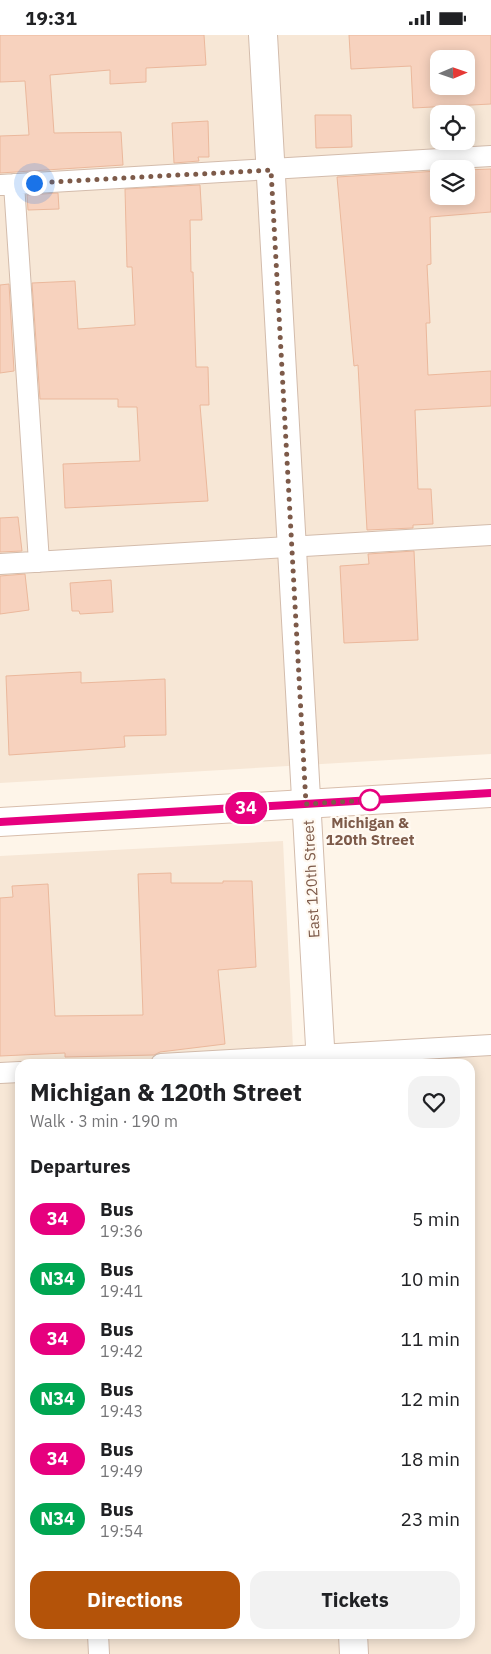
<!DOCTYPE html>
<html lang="en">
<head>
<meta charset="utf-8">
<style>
  :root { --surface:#fff; --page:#f2f2f2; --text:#202124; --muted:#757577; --accent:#b45309 }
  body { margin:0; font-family:"IBM Plex Sans",sans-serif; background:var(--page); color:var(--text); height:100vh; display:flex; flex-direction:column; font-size:19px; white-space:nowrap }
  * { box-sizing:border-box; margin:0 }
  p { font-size:16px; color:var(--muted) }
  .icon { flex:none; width:28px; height:28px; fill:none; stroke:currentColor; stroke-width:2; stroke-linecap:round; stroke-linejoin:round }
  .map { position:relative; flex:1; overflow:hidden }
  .drawer { position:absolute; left:15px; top:1024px; width:460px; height:580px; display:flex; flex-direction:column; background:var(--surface); border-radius:15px; box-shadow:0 2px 12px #0003 }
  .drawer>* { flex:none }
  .badge { padding:0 10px; border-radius:16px; font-size:18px; line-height:32px }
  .needle { width:32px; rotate:88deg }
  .buttons { position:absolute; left:430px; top:15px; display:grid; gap:10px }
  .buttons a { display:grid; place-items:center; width:45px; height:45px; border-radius:10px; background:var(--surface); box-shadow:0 2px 12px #0003; font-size:25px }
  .you { position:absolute; width:25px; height:25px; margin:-12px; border:4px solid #fff; border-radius:50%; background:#1a73e8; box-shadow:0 0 0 8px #1a73e833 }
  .map>.badge { position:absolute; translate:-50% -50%; box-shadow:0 0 0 2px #fff }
  h2 { padding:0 15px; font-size:19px; line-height:45px }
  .round { display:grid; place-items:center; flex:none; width:52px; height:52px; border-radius:15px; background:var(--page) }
  .overview { display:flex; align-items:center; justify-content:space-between; height:85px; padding:0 15px }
  h1 { font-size:24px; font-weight:700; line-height:38px }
  .primary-button { display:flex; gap:10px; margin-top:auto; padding:10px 15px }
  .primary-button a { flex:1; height:58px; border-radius:15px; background:var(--accent); color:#fff; font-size:20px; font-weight:700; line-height:58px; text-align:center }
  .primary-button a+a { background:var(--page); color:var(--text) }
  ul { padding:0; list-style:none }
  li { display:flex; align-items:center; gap:15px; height:60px; padding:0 15px }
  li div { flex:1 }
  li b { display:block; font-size:19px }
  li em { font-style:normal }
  li .badge { min-width:55px; font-weight:700; text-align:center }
  .status { display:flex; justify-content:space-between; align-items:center; height:35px; padding:0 25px; background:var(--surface); direction:ltr }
  .status svg { height:14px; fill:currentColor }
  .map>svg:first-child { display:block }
  .residential { fill:#f7e7d6; fill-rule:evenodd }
  .building { fill:#f7d2be; stroke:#ebb89c; fill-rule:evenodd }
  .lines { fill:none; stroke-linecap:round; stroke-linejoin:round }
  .service-casing { stroke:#d3bcac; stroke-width:22 }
  .minor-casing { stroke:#d3bcac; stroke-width:30 }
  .secondary-casing { stroke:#d8beac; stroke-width:30 }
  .service { stroke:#fff; stroke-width:20 }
  .minor { stroke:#fff; stroke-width:28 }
  .secondary { stroke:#fff; stroke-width:28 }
  .line-casing { stroke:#fff; stroke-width:11 }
  .line { stroke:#e6007e; stroke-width:8 }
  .walk { stroke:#7d5a49; stroke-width:5; stroke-dasharray:0 9 }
  .stop-dot { fill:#fff; stroke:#e6007e; stroke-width:2.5 }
  .labels { text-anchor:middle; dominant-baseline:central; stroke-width:4.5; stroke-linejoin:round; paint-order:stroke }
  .stop-label { font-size:15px; font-weight:bold; fill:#7d5a49; stroke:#fff9f1 }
  .street-label { font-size:15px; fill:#7d5a49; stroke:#fff9f1 }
</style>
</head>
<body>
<div class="status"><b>19:31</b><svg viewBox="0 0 49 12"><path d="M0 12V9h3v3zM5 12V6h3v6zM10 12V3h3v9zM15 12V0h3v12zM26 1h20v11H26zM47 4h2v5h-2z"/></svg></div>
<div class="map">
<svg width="491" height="1619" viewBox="0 0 491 1619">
  <rect width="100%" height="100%" fill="#fef5e9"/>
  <path class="residential" d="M0,0H491V719L0,748ZM439,24H466V51H439ZM439,79H466V106H439ZM439,134H466V161H439Z
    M283,806L293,1013L491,1000V1619H0V821ZM20,1029H470V1599H20Z"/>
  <path class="building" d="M0,0H204L206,30L146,33V47L110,49V35L50,40L54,98L121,97L123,130L0,138V101L29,100L25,46L0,47Z
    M349,0H491V69L413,73L411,31L351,34ZM439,24H466V51H439Z
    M315,80H351L352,112L316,113Z
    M208,86L209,122H198L199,126L174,128L172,88Z
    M491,134V177L430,182L431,229L427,230L430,288H426L428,340L491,336V371L415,375L418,454H431L433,489L413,490V493L367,495L358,330L354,331L337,142L439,136V161H466V135Z
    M200,150L202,185H190L191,237H193L196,332H208L209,370H200L208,466L65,473L63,429L140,426L137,372H118V364H40L32,248L75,246L78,294L135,290L132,232H127L125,154Z
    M58,158L59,174L28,175L27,160Z
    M9,249L14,336L0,338V250Z
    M18,482L22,516L0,517V483Z
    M414,516L418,605L344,608L340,531L369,529L368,519Z
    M25,539L29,575L0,579V541Z
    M111,545L113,577L80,579L79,576H72L70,548Z
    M81,637V648L165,644L166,700L124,701L125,712L9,720L6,641Z
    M171,838V848H223V846H252L256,932L218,935L225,1009L160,1017L154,1020L65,1022V1018L0,1021V863L13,862L12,851L48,849L55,981L143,980L138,839Z"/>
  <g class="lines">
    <defs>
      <path id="service" d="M14,149L39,527
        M0,150L491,121
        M0,529L491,500
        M161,1029L491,1010
        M0,1038L20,1037
        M98,1599L99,1619"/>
      <path id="minor" d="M263,0L321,1029
        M353,1599L354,1619"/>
      <path id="secondary" d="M0,787L491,758"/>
    </defs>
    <use href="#service" class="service-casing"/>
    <use href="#minor" class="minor-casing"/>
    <use href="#secondary" class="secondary-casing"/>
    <use href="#service" class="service"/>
    <use href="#minor" class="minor"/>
    <use href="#secondary" class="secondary"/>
  </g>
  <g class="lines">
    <defs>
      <path id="line" d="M0,787L491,758"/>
    </defs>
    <use href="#line" class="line-casing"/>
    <use href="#line" class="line"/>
    <path class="walk" d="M34,148L271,135L306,769L370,765"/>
  </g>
  <circle class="stop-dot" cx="370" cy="765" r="10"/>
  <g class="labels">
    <g class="stop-label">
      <text x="370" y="787">Michigan &amp;<tspan x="370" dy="17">120th Street</tspan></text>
    </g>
    <g class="street-label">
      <text transform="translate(311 844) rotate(-93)">East 120th Street</text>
    </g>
  </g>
</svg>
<div class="buttons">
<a><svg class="needle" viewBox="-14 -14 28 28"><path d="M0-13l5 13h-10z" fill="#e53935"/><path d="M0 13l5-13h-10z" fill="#757577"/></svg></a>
<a><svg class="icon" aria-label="locate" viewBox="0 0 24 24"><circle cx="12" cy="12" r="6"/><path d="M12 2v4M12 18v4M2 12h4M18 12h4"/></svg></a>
<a><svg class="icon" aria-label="layers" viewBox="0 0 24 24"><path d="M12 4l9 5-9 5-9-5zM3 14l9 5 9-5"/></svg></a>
</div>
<div class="you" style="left:34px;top:148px"></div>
<b class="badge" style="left:246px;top:773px;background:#e6007e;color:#fff">34</b>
<section class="drawer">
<div class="overview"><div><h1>Michigan &amp; 120th Street</h1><p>Walk · 3 min · 190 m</p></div><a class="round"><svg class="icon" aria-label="heart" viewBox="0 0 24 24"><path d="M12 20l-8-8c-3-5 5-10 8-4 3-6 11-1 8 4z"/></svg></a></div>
<h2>Departures</h2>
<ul>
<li><span class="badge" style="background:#e6007e;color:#fff">34</span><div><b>Bus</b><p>19:36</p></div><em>5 min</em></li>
<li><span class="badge" style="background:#00a651;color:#fff">N34</span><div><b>Bus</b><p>19:41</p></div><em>10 min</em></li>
<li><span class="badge" style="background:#e6007e;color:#fff">34</span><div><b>Bus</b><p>19:42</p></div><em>11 min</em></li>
<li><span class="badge" style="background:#00a651;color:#fff">N34</span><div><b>Bus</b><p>19:43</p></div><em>12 min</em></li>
<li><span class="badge" style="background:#e6007e;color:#fff">34</span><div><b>Bus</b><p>19:49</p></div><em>18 min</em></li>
<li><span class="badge" style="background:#00a651;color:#fff">N34</span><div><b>Bus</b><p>19:54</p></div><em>23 min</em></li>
</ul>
<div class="primary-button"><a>Directions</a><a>Tickets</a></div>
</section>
</div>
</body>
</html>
